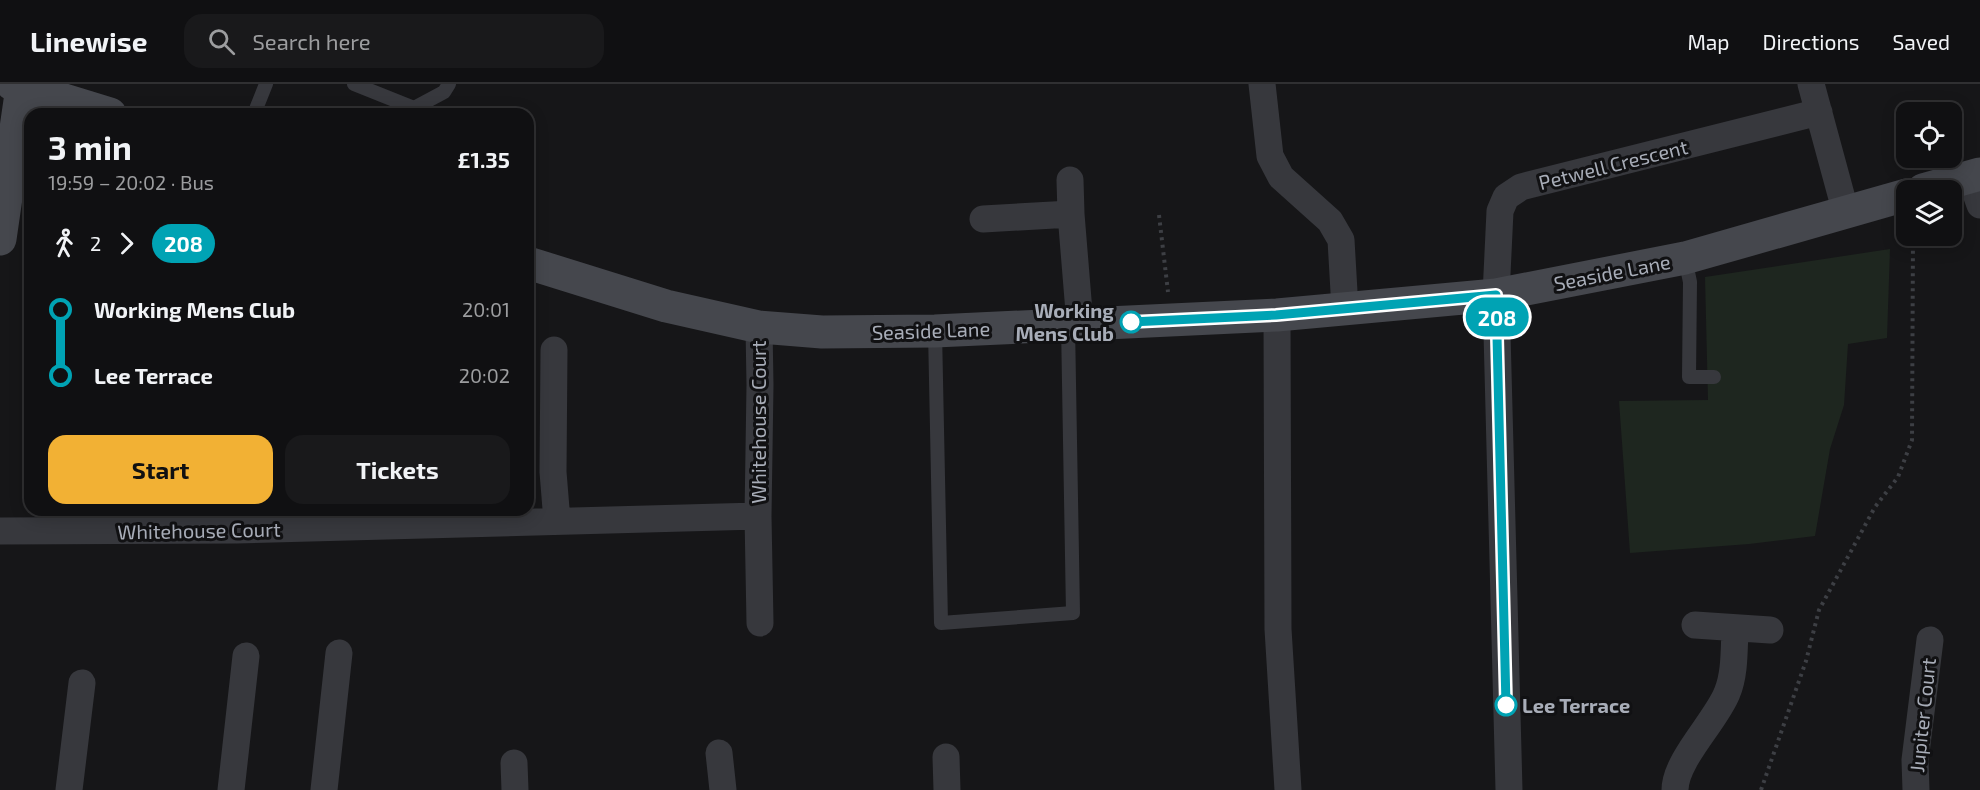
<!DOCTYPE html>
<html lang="en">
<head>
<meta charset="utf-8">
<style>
  :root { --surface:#101012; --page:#19191b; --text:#f1f3f6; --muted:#9c9d9f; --line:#303032; --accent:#f2b134 }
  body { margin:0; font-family:"Exo 2",sans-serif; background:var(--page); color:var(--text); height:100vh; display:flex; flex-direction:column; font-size:22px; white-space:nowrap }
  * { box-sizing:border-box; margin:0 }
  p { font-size:20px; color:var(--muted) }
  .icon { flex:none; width:33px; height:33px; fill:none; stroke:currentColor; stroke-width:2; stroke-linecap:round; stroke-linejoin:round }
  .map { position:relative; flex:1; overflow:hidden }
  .panel { position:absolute; left:24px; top:24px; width:510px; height:408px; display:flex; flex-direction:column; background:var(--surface); border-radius:18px; box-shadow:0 3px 15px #0003,0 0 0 2px var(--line) }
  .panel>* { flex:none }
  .badge { padding:0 12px; border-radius:20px; font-size:21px; line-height:39px }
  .tools { position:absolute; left:1896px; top:18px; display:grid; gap:12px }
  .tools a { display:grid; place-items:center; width:66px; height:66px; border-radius:12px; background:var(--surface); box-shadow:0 3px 15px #0003,0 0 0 2px var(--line); font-size:30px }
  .map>.badge { position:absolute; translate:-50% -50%; box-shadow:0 0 0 3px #fff }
  .legs { display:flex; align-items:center; gap:9px; height:66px; padding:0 24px; font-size:20px }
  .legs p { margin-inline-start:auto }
  .head { display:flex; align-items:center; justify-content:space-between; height:102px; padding:0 24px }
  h1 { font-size:33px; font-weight:700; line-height:45px }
  .button { display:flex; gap:12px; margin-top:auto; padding:12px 24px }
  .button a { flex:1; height:69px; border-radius:18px; background:var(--accent); color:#111; font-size:24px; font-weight:700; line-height:69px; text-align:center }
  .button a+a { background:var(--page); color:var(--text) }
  ul { padding:0 24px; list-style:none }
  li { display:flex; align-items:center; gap:21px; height:66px; font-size:22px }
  li i { display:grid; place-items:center; width:9px; height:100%; margin:0 8px; background:currentColor }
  li i::after { content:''; width:15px; height:15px; margin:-8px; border:4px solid; border-radius:50%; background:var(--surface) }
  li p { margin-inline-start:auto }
  li:first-child i { background:linear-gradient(#0000 50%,currentColor 0) }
  li:last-child i { background:linear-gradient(currentColor 50%,#0000 0) }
  header { display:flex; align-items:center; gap:36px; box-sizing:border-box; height:84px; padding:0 30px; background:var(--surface); border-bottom:2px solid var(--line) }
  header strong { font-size:28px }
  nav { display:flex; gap:33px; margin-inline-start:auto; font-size:21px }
  .search { width:420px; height:54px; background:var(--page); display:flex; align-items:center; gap:15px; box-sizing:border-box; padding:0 21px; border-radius:18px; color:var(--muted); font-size:22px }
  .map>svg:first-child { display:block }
  .green { fill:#1e261f }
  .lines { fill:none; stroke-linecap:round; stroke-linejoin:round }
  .path { stroke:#3d3f44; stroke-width:4; stroke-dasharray:3 4.5; stroke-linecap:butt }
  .lane { stroke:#37383d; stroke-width:14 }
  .street { stroke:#37383d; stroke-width:27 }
  .secondary { stroke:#45474d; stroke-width:33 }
  .line-1-casing { stroke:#fff; stroke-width:14 }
  .line-1 { stroke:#00a3b4; stroke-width:9 }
  .stop-1-dot { fill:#fff; stroke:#00a3b4; stroke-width:3 }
  .labels { text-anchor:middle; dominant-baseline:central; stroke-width:6; stroke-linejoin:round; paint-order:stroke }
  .street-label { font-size:20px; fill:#a8adb8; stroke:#111113 }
  .stop-label { font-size:20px; font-weight:bold; fill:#a8adb8; stroke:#111113; text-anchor:end }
</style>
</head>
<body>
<header>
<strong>Linewise</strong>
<div class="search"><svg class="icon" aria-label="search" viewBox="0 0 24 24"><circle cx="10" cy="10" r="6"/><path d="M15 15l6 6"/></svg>Search here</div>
<nav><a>Map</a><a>Directions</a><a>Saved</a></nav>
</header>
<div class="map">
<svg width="1980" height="706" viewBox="0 0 1980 706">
  <rect width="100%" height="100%" fill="#161618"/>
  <path class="green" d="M1890,165L1887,254L1848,260L1844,321L1830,365L1815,452L1749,460L1630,469L1619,317L1708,316L1705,193Z"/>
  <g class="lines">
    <path class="path" d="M1159,131L1168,208
      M1761,706L1806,577L1819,526L1875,423L1898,393L1912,356L1913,152"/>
    <path class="lane" d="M354,0L414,24
      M254,30L266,0
      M403,30L444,8L449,0
      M1685,174L1690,198L1689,293H1714
      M935,247L941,539L1073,529L1068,241"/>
    <path class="street" d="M1262,0L1270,72L1281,93L1330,137L1341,156L1345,225
      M1811,0L1846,129
      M1970,93L1980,121
      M1070,96L1071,130
      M983,135L1071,130L1080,240
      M1277,231L1278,545L1288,706
      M554,266L553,388L557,437
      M758,432L760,301L759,243
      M0,447L236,446L758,432L760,539
      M1695,541L1770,546
      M719,669L723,706
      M946,673L947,706
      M514,679L515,706
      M69,706L82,599
      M231,706L246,572
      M324,706L339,569
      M1509,706L1496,211L1500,127L1506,113L1521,103L1819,28
      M1675,706C1675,676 1716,637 1727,609C1735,590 1734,566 1735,545
      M1916,706L1915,676L1930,556"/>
    <path class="secondary" d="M12,0L110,30
      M1923,106L1980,90
      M0,155L22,3
      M528,179L666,222L759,243L822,248L935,247L1277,231L1496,211L1685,174L1906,111"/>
  </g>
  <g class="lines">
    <defs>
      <path id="line-1" d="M1131,238L1276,231L1496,211L1506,621"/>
    </defs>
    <use href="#line-1" class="line-1-casing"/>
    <use href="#line-1" class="line-1"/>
  </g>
  <g class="stop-1-dot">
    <circle cx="1131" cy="238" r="10"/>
    <circle cx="1506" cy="621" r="10"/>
  </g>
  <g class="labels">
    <g class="street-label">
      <text transform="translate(1613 80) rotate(-14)">Petwell Crescent</text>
      <text transform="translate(1612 188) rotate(-11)">Seaside Lane</text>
      <text transform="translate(931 246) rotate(-2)">Seaside Lane</text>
      <text transform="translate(758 338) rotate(-90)">Whitehouse Court</text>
      <text transform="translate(199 446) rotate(-1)">Whitehouse Court</text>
      <text transform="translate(1922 631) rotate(-84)">Jupiter Court</text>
    </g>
    <g class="stop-label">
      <text x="1114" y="226">Working<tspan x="1114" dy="23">Mens Club</tspan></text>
      <text x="1522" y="621" text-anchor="start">Lee Terrace</text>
    </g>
  </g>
</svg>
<div class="tools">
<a><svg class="icon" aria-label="locate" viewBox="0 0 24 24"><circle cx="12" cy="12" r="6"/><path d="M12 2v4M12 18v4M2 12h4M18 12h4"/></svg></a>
<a><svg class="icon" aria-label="layers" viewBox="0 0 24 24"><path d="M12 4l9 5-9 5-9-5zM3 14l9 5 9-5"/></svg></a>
</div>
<b class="badge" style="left:1497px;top:233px;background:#00a3b4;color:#fff">208</b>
<section class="panel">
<div class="head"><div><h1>3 min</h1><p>19:59 – 20:02 · Bus</p></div><b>£1.35</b></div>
<div class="legs"><svg class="icon" aria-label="walk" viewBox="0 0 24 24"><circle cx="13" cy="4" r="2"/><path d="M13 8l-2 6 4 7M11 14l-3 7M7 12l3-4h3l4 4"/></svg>2<svg class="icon" aria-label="forward" viewBox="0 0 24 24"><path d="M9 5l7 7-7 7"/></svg><b class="badge" style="background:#00a3b4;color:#fff">208</b></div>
<ul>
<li><i style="color:#00a3b4"></i><b>Working Mens Club</b><p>20:01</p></li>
<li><i style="color:#00a3b4"></i><b>Lee Terrace</b><p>20:02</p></li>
</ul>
<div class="button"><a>Start</a><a>Tickets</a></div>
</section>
</div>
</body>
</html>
